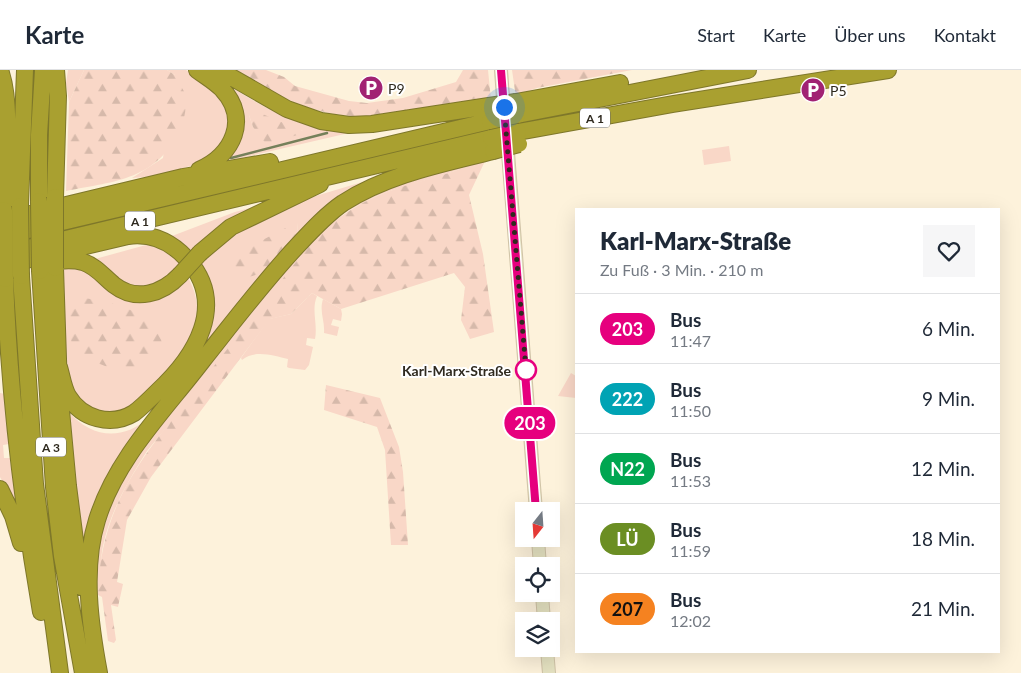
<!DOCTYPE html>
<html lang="de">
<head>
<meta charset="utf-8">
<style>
  :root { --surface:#fff; --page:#f6f6f7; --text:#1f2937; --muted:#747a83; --line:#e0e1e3 }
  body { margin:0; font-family:Lato,sans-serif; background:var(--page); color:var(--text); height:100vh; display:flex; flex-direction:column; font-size:19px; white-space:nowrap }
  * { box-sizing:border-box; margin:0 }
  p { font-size:16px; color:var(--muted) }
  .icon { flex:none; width:28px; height:28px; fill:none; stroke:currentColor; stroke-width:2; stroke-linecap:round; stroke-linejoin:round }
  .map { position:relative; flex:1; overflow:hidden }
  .details { position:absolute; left:575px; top:138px; width:425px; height:445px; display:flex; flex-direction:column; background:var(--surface); border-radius:0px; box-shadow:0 5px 20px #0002 }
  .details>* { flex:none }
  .badge { padding:0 10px; border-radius:16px; font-size:18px; line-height:32px }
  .needle { width:32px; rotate:197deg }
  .controls { position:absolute; left:515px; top:432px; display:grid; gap:10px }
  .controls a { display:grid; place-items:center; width:45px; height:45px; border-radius:0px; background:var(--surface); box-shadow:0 5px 20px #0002; font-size:25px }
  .you { position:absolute; width:25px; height:25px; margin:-12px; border:4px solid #fff; border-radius:50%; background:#1a73e8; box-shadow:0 0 0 8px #1a73e833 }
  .map>.badge { position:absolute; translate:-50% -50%; box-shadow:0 0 0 2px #fff }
  .round { display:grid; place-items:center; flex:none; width:52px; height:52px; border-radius:0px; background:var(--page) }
  .summary { display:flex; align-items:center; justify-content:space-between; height:85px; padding:0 25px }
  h1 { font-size:24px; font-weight:800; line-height:38px }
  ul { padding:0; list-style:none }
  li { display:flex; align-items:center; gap:15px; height:70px; padding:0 25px; border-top:1px solid var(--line) }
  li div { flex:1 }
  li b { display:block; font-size:19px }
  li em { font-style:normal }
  li .badge { min-width:55px; font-weight:700; text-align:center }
  header { display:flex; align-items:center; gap:30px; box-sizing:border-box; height:70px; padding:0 25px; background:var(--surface); border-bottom:1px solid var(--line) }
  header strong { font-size:24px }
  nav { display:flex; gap:28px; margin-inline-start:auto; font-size:18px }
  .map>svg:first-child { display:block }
  .green { fill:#f9d7c7; fill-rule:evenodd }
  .forest { fill:url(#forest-firs) }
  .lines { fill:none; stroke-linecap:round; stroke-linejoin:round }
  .stream { stroke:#75805a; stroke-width:2.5 }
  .secondary-casing { stroke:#d0c3a7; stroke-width:14 }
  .motorway-casing { stroke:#7e772a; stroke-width:18 }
  .secondary { stroke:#e5e2c1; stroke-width:12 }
  .motorway { stroke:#a9a030; stroke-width:16 }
  .motorway-bridge-casing { stroke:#7e772a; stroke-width:18; stroke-linecap:butt }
  .motorway-bridge { stroke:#a9a030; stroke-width:16 }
  .line-casing { stroke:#fff; stroke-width:11 }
  .line { stroke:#e6007e; stroke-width:8 }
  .walk { stroke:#2f2a1f; stroke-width:5; stroke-dasharray:0 9 }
  .stop-dot { fill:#fff; stroke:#e6007e; stroke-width:2.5 }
  .labels { text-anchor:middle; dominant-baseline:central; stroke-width:4; stroke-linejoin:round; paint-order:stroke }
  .shield { fill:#fff; stroke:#6d6a62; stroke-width:1 }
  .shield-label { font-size:12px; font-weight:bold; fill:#2f2a1f }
  .poi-label { font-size:14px; fill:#2f2a1f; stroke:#fff; text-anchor:start }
  .stop-label { font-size:14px; font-weight:bold; fill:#2f2a1f; stroke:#fff; text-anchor:end }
</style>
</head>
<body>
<header>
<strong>Karte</strong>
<nav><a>Start</a><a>Karte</a><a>Über uns</a><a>Kontakt</a></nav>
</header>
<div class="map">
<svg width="1021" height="603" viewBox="0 0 1021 603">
  <defs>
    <pattern id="forest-firs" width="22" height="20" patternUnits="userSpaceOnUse" patternTransform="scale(1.25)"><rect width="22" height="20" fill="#f9d7c7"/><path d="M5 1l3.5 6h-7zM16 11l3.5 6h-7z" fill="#d6b9aa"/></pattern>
  </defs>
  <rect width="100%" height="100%" fill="#fdf2db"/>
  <path class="green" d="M68,0H84L69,32L66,13Z
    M167,0H186L205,12L225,33L230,58L210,90L157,106L132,108L163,88L175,5Z
    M231,17C268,41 305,58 349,63L232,90L226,89L231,82L228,21ZM249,45L303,61L261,66L253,57Z
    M729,76L731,91L704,95L702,80Z
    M477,91C449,106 420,111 390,121C372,127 357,136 341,145L147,381C128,411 110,442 103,476C100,488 101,518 97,525C94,491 101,457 115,426C133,383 170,346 198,309C243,252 290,178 349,136C385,110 436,103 477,91Z
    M369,110L298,164L297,153L269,199L150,352L86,474H82L69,342C91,368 123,371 148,348C158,338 166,326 174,315C192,293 215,269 213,239C213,232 210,224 208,217C201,191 193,182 172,166L235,142L261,135L230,150L207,167L223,169L309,128Z
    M146,175C161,177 175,186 183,199C190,210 196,222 197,235C198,272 165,309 139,331C135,334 131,339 127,341C119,344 108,343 100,344L76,327L65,295L62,194L90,202L105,216L149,218L123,214L95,189Z
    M312,223L317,226C311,240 318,254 315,269L307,268L306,275L313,277L309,295L305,300L289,298L287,297L288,289C274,286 255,279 242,290L241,288L269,249L291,244Z
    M323,229L341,239L342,244L341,251L333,249L331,255L339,257L337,266L324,263C325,250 319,242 323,229Z
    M571,303L576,306V328L558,326Z
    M0,323L5,324L9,374L3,375L4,388H10L16,432L14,433L0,407Z"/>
  <path class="forest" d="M84,0H167L175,5L187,27C186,36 185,48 181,57C158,110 116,111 66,121L69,32Z
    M233,0H266L284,7L295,16L349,31L367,33L403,28L456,12L463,0H488L491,30L365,47C309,45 280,27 233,0Z
    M512,0H632L537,18L528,21L529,26L516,28Z
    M253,40L303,61L301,64L266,74L253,57L249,45Z
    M477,91H485L469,125L483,184L494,262L470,269L461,250L465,217L454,203L341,239L312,223L291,244L270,249L151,407L127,450L117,512L123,514L118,537L111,535L116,570L114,573L108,571L102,527L98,525C100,427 151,378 207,305C244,258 281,211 318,164C340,146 360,132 387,122C418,110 447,107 477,91Z
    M297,152L298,164C280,186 271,206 240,208L230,187Z
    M76,227C108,231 165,241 163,283L149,292L120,302L85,288L73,279L68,257L67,237Z
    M326,315L380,328L399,377L403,402L408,475H391L385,380L377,357L324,340Z"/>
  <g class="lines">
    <path class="stream" d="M231,88L327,63"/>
    <defs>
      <path id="secondary" d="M501,0L504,42
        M507,70L536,441
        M538,469L540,496
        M542,524L544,551
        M547,579L549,603"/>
      <path id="motorway" d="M0,0C13,36 5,101 4,140
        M197,0C205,6 214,11 222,19C250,49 233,85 199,100
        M219,0L287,39L321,51L349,55L372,54L489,36
        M516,32L620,13
        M517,45L748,0
        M518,62L673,34L888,0
        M55,127L58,26L56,0
        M39,131V65L43,0
        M20,136L25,0
        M8,149L183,107L270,92
        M7,165L490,51
        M7,183L491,68
        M200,183L231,157L320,114
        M51,192C62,190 72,189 83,192C96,196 104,207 114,215C136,232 162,224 180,205
        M9,194L128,166C150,163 170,171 186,188C229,234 195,287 157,322C150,329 142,337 134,343C111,357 82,349 68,326C63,317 62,307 59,297
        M55,198L59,319L68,416L81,517
        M40,201L54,417L62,486L83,603
        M21,206L35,414L60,603
        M5,209C9,321 22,432 41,542
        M0,419L13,446L21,473
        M99,603C90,555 82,498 97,450C116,388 165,340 203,290C234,251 265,210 299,174C313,159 327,144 343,133C388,104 442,94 493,81"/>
    </defs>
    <use href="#secondary" class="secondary-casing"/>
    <use href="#motorway" class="motorway-casing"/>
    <use href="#secondary" class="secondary"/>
    <use href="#motorway" class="motorway"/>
    <defs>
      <path id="motorway-bridge" d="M489,36L516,32
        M490,51L517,45
        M491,68L518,62
        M493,81L519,74
        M55,127V198
        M39,131L40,201
        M20,136L21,206
        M4,140L5,209
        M180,205L200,183"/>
    </defs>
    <use href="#motorway-bridge" class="motorway-bridge-casing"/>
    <use href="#motorway-bridge" class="motorway-bridge"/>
  </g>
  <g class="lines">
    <defs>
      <path id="line" d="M501,0L536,441"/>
    </defs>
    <use href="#line" class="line-casing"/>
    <use href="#line" class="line"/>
    <path class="walk" d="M504,37L526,300"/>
  </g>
  <defs>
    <symbol id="parking-disc" viewBox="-11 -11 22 22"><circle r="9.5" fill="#a12273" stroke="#fff"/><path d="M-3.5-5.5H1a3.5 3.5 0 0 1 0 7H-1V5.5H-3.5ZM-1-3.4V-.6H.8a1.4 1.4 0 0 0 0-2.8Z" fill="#fff"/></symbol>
  </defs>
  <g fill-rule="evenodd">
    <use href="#parking-disc" x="357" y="4" width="28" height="28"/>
    <use href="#parking-disc" x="799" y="6" width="28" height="28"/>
  </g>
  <circle class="stop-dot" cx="526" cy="300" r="10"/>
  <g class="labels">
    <g class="shield">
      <rect x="580" y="38.5" width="30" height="19" rx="4"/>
      <rect x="125" y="141.5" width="30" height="19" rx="4"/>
      <rect x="36" y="367.5" width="30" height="19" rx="4"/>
    </g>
    <g class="shield-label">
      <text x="595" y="48">A 1</text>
      <text x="140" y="151">A 1</text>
      <text x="51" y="377">A 3</text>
    </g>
    <g class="poi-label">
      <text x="388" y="18">P9</text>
      <text x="830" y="20">P5</text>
    </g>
    <g class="stop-label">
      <text x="511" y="300">Karl-Marx-Straße</text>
    </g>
  </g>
</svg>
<div class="controls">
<a><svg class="needle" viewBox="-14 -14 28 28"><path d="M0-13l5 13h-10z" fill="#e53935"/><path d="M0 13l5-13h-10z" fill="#747a83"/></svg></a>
<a><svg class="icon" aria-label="locate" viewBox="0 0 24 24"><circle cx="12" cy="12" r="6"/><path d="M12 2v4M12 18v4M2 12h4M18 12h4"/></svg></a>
<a><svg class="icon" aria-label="layers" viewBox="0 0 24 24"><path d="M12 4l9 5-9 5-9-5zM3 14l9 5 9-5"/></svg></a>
</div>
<div class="you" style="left:504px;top:37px"></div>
<b class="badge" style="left:530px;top:353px;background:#e6007e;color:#fff">203</b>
<section class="details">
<div class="summary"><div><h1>Karl-Marx-Straße</h1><p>Zu Fuß · 3 Min. · 210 m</p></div><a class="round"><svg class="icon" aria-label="heart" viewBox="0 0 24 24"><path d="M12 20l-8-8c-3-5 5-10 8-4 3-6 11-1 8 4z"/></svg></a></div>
<ul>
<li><span class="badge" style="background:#e6007e;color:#fff">203</span><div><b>Bus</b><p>11:47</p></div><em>6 Min.</em></li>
<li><span class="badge" style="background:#00a3b4;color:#fff">222</span><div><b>Bus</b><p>11:50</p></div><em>9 Min.</em></li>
<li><span class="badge" style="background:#00a651;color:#fff">N22</span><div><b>Bus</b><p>11:53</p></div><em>12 Min.</em></li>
<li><span class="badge" style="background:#6b8e23;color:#fff">LÜ</span><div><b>Bus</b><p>11:59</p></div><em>18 Min.</em></li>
<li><span class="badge" style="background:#f58220;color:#111">207</span><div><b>Bus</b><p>12:02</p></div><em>21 Min.</em></li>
</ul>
</section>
</div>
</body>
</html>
